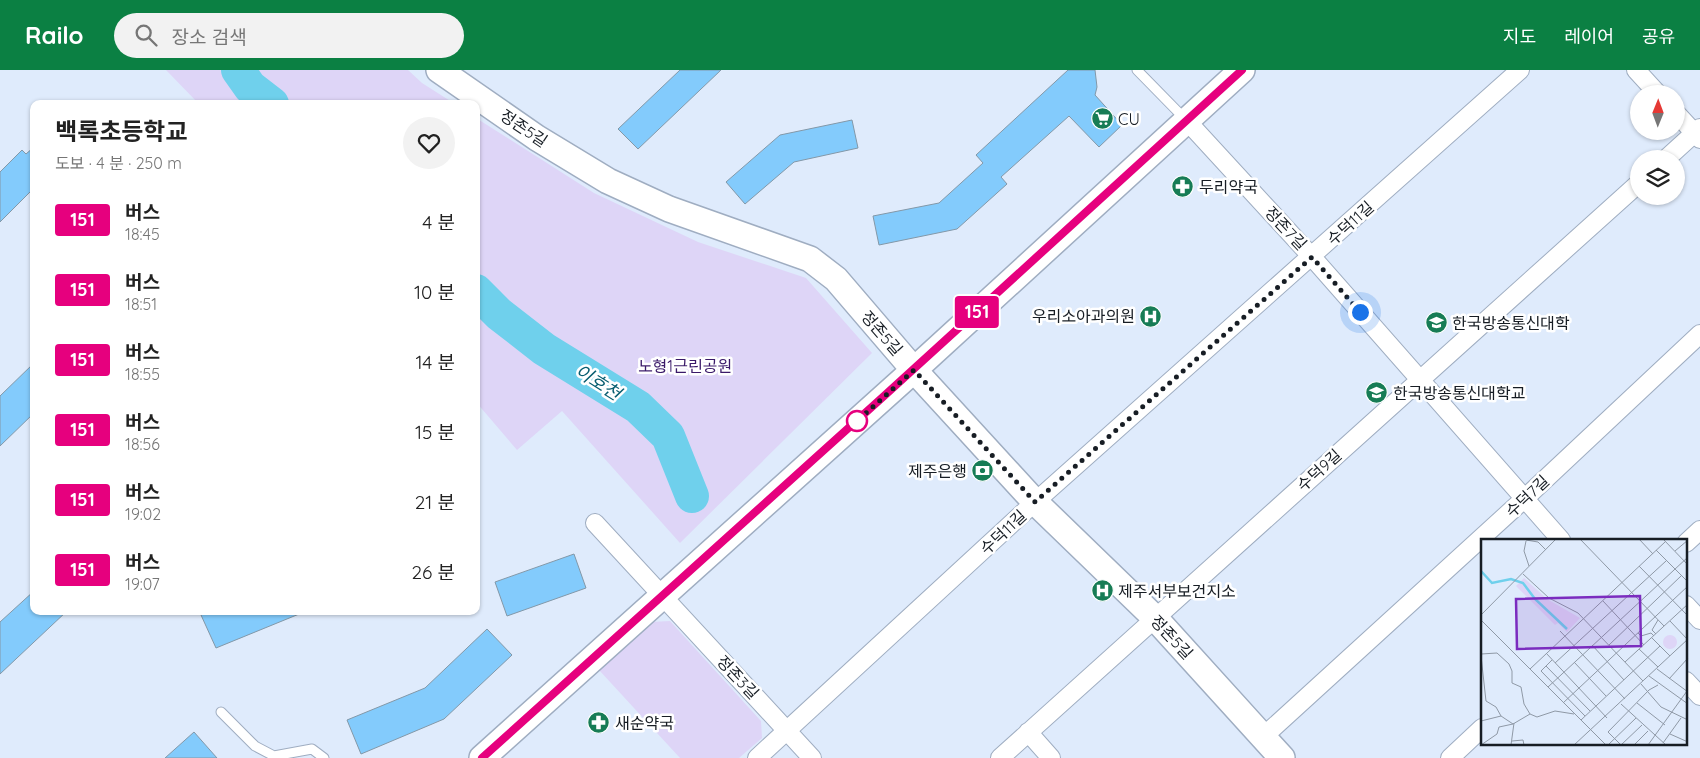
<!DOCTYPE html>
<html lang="ko">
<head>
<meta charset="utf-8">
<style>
  :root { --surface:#fff; --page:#f2f2f2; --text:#222; --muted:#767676; --accent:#0b8043 }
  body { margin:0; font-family:Quicksand,"Noto Sans KR",sans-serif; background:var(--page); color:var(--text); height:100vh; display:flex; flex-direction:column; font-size:19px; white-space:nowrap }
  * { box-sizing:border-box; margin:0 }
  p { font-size:16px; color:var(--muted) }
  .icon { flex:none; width:28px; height:28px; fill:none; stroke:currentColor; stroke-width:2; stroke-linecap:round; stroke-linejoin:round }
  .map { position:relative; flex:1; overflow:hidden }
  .panel { position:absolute; left:30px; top:30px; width:450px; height:515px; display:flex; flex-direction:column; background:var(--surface); border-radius:10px; box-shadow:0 1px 4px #0004 }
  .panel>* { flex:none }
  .badge { padding:0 10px; border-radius:4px; font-size:18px; line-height:32px }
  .needle { width:32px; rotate:1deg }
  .buttons { position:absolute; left:1630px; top:15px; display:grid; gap:10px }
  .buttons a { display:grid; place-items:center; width:55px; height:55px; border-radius:50%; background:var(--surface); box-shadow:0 1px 4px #0004; font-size:25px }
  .you { position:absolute; width:25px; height:25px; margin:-12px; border:4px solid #fff; border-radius:50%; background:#1a73e8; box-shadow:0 0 0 8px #1a73e833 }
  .map>.badge { position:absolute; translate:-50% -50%; box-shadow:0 0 0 2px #fff }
  .round { display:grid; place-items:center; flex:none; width:52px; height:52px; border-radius:26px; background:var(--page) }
  .head { display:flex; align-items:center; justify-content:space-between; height:85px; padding:0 25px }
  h1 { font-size:24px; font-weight:700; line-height:38px }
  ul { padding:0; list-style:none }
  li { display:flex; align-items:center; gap:15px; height:70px; padding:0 25px }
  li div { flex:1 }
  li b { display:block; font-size:19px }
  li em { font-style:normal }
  li .badge { min-width:55px; font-weight:700; text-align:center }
  header { display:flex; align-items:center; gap:30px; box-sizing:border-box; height:70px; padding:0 25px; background:var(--accent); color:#fff }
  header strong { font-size:24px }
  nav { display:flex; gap:28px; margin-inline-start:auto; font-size:18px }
  .search { width:350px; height:45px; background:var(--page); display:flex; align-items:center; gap:12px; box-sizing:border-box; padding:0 18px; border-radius:28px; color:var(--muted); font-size:19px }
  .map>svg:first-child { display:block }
  .green { fill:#ded5f7 }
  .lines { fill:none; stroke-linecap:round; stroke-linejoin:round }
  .river { stroke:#6fd0ec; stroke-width:34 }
  .building { fill:#83cbfc; stroke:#8398a8 }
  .lane-casing { stroke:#9fadc1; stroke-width:11 }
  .street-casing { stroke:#9fadc1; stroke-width:20 }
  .secondary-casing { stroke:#9fadc1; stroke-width:28 }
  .lane { stroke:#fff; stroke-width:9 }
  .street { stroke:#fff; stroke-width:18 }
  .secondary { stroke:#fff; stroke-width:25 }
  .line-casing { stroke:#fff; stroke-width:11 }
  .line { stroke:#e6007e; stroke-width:8 }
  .walk { stroke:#171d24; stroke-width:5; stroke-dasharray:0 9 }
  .stop-dot { fill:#fff; stroke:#e6007e; stroke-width:2.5 }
  .labels { text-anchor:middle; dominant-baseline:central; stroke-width:5; stroke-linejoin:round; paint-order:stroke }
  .poi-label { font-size:16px; fill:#171d24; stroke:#fff; text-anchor:start }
  .street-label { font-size:16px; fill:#171d24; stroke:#fff }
  .park-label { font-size:16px; fill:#3a1969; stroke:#fff }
  .water-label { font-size:18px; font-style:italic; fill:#075d70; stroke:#fff }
  .inset-river { fill:none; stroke:#6fd0ec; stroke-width:2.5 }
  .inset-road { fill:none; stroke:#8f99a6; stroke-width:1 }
  .view { fill:#7b2cbf; fill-opacity:0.15; stroke:#7b2cbf; stroke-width:2.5 }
  .inset-edge { fill:none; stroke:#171d24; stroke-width:2.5 }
</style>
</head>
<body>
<header>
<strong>Railo</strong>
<div class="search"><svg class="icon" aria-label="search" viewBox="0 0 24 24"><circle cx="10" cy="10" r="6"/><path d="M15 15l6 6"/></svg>장소 검색</div>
<nav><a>지도</a><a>레이어</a><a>공유</a></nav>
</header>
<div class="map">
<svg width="1700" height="688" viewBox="0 0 1700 688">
  <rect width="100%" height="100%" fill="#dfebfc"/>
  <path class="green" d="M166,0H408L422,13L455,34H199Z
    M476,48L594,123L698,172L806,208L872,283L680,473L562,341L517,380L476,332Z
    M670,551L761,651L762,668L739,688H680L599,600L651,552Z"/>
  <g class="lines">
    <path class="river" d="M238,0L250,17L272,34
      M476,221L499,244L544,279L638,337L668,366L692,426"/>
  </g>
  <path class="building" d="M680,0H721L638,79L618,59Z
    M1068,0H1095L1097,17L1095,25L1122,55L1099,77L1069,46L1001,107L1007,114L957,159L879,175L873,146L939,133L983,93L976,85Z
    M852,50L858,78L794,92L745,134L726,112L780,65Z
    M34,77V118L0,152V102L22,80L26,84Z
    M34,293V343L0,376V326Z
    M574,484L586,518L507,546L495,512Z
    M34,521V541H67L0,604V552Z
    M209,541H304V542L216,578L201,545Z
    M487,559L512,585L444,649L361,684L347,650L425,618Z
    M194,662L217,688H165Z"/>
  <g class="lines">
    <defs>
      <path id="lane" d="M1137,0L1186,50
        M221,642L255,676L274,686L312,679L324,688"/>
      <path id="street" d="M1636,0L1658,24
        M1676,43L1700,69
        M1187,51L1312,187L1561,470
        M1666,89L1700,58
        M595,453L812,688
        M1686,473L1700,460
        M1686,535L1700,550
        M1686,611L1700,626
        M1028,662L1051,688
        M1263,667L1524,429L1700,264
        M757,688L1035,432L1520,0
        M1000,688L1639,113
        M1450,688L1482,658"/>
      <path id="secondary" d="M439,0L537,68L608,111L669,139L810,189L836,209L914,300L1035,432L1155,548L1282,688
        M482,688L914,300L1242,0"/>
    </defs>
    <use href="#lane" class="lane-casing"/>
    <use href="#street" class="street-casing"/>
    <use href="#secondary" class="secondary-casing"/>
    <use href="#lane" class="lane"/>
    <use href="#street" class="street"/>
    <use href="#secondary" class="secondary"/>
  </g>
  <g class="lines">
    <defs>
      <path id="line" d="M482,688L884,326L1242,0"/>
    </defs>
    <use href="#line" class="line-casing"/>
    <use href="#line" class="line"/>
    <path class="walk" d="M857,351L855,353L914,300L1035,432L1312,187L1360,242"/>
  </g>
  <defs>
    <symbol id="supermarket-disc" viewBox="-11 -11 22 22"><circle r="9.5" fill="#177c55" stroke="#fff"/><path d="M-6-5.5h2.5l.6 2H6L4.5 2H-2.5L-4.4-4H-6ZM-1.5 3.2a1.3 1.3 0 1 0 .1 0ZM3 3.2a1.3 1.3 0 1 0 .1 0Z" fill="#fff"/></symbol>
    <symbol id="pharmacy-disc" viewBox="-11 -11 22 22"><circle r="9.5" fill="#177c55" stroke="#fff"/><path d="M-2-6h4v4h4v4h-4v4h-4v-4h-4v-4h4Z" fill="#fff"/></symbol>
    <symbol id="hospital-disc" viewBox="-11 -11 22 22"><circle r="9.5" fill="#177c55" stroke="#fff"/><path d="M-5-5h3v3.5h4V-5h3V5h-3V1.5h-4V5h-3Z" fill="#fff"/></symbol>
    <symbol id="school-disc" viewBox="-11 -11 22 22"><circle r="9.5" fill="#177c55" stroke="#fff"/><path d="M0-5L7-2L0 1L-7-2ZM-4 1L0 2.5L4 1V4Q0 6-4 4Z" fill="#fff"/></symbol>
    <symbol id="university-disc" viewBox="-11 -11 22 22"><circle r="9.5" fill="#177c55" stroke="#fff"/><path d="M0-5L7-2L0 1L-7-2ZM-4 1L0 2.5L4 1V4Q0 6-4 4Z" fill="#fff"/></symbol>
    <symbol id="bank-disc" viewBox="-11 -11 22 22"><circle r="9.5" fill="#177c55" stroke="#fff"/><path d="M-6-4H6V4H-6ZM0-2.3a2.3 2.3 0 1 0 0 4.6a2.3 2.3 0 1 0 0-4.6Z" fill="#fff"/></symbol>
  </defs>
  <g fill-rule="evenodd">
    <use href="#supermarket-disc" x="1090" y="36" width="25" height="25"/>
    <use href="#pharmacy-disc" x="1170" y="104" width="25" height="25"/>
    <use href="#hospital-disc" x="1138" y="234" width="25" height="25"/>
    <use href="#school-disc" x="1424" y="240" width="25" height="25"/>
    <use href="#university-disc" x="1364" y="310" width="25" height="25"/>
    <use href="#bank-disc" x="970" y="388" width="25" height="25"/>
    <use href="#hospital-disc" x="1090" y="508" width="25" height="25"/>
    <use href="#pharmacy-disc" x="586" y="640" width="25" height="25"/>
  </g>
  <circle class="stop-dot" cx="857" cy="351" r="10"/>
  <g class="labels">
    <g class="poi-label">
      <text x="1118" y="49">CU</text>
      <text x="1199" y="117">두리약국</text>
      <text x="1135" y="246" text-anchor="end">우리소아과의원</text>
      <text x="1452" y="253">한국방송통신대학</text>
      <text x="1393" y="323">한국방송통신대학교</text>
      <text x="967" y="401" text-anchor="end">제주은행</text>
      <text x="1118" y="521">제주서부보건지소</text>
      <text x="615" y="653">새순약국</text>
    </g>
    <g class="street-label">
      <text transform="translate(524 58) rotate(34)">정존5길</text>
      <text transform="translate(1350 153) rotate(-42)">수덕11길</text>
      <text transform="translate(1286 158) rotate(47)">정존7길</text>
      <text transform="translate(882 263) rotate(49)">정존5길</text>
      <text transform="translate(1319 400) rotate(-42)">수덕9길</text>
      <text transform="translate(1527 426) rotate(-43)">수덕7길</text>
      <text transform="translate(1003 462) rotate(-43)">수덕11길</text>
      <text transform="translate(1172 567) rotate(47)">정존5길</text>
      <text transform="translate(738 607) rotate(47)">정존3길</text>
    </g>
    <g class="park-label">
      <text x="685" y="296">노형1근린공원</text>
    </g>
    <g class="water-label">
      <text transform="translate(598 312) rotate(32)">이호천</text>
    </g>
  </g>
  <g transform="translate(1481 469)">
    <rect width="206" height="206" fill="#dfebfc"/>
    <path d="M43,39L66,60L99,79L86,93L77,84L74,86L35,47ZM182 103a7 7 0 1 1 14 0a7 7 0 1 1-14 0Z" fill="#ded5f7"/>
    <path class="inset-river" d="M0,32L11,44L30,40L42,44L54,60L86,90"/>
    <path class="inset-road" d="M99,0L183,87M158,0L172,15M182,0L207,26M45,1L57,3L65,11M45,2L43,12L48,27M175,11L207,43M194,12L207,1M158,27L207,77M42,35L68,59L97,74L162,142M122,62L163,106M0,76L75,0M0,81L125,206M189,82L207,101M79,92L144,160M157,94L160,97L170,94L173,97M175,95L171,91L177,81M171,99L189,117M111,106L143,141M128,106L200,37M158,110L177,128M65,114L126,179M0,115L16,114L28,125L31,132V144L40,148L43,165L49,175M0,117L5,162L15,168L20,177M71,121L60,132L104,177M93,123L125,157M144,123L207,65M74,124L185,22M65,127L109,172M49,130L184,3M176,130L207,153M168,137L207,165M188,140L207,119M160,145L180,168L207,181M67,148L207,18M82,164L207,47M156,164L184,186M140,165L185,206M100,181L179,107M0,182L20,177L32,185M189,195L207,203M31,202L42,201L43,206M182,204L200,179M0,206L16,195L18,188L32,185L49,175L56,178L74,172L93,175M30,206L33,184M93,206L207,100M127,206L155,179M140,206L127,193L168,151L177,146M140,206L161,186M153,206L167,192M167,206L206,152"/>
    <path class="view" d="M159,57L160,107L36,110L35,60Z"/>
    <rect width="206" height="206" class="inset-edge"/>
  </g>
</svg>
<div class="buttons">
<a><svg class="needle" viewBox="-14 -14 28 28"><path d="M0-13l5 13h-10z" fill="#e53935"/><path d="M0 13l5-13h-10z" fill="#767676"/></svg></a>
<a><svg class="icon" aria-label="layers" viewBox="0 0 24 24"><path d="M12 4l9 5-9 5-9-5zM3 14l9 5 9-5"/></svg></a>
</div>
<div class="you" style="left:1360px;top:242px"></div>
<b class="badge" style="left:977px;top:242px;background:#e6007e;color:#fff">151</b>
<section class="panel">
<div class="head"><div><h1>백록초등학교</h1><p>도보 · 4 분 · 250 m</p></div><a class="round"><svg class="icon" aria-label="heart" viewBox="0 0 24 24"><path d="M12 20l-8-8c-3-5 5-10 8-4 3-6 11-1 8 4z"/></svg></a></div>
<ul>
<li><span class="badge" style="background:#e6007e;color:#fff">151</span><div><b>버스</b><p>18:45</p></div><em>4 분</em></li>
<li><span class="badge" style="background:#e6007e;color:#fff">151</span><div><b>버스</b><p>18:51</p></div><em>10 분</em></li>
<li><span class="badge" style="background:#e6007e;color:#fff">151</span><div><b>버스</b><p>18:55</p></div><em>14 분</em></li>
<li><span class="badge" style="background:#e6007e;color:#fff">151</span><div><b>버스</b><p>18:56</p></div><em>15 분</em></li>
<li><span class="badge" style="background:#e6007e;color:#fff">151</span><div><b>버스</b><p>19:02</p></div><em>21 분</em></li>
<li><span class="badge" style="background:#e6007e;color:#fff">151</span><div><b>버스</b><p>19:07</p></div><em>26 분</em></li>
</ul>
</section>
</div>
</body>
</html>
